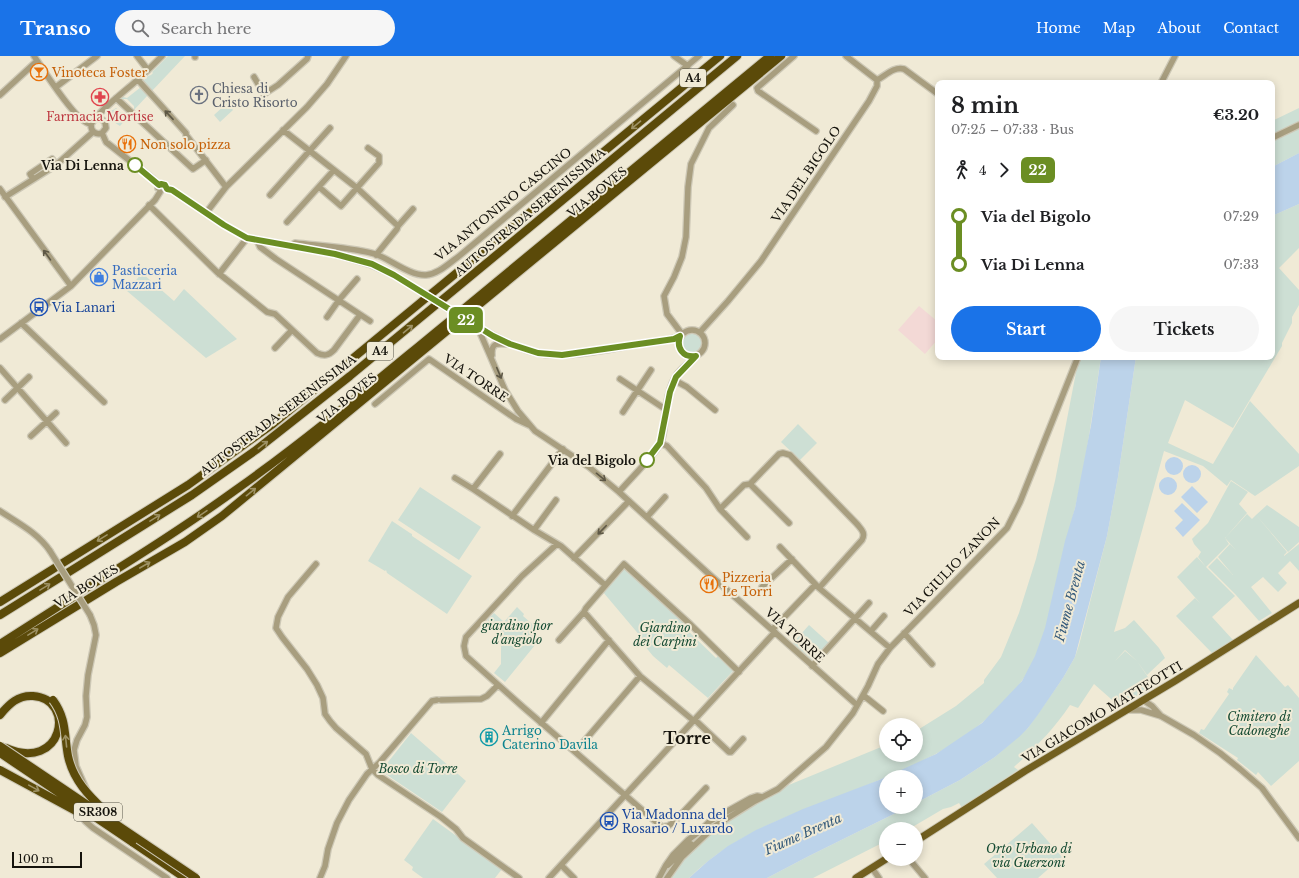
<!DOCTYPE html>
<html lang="en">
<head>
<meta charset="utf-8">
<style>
  :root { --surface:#fff; --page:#f6f6f6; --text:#202124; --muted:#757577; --accent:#1a73e8 }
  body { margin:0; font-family:"Libre Baskerville",serif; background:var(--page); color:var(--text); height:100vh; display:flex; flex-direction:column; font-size:15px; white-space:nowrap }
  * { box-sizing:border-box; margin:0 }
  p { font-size:13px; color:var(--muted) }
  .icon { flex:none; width:22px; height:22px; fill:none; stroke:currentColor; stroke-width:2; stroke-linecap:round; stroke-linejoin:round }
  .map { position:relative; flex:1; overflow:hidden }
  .sheet { position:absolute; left:935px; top:24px; width:340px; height:280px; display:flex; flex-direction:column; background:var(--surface); border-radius:8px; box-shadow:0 2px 10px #0003 }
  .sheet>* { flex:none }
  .badge { padding:0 8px; border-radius:6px; font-size:14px; line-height:26px }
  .buttons { position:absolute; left:879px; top:662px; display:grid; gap:8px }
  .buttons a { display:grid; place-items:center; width:44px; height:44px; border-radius:50%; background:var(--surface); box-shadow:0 2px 10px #0003; font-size:20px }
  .scale { position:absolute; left:12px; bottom:10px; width:70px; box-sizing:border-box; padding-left:4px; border:2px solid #15130c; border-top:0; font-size:11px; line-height:14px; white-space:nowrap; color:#15130c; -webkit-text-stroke:3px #f0ead6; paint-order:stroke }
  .map>.badge { position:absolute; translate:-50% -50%; box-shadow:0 0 0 2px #fff }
  .legs { display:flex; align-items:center; gap:6px; height:44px; padding:0 16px; font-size:13px }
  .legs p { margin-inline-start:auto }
  .overview { display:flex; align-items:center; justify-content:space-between; height:68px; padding:0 16px }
  h1 { font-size:22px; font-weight:700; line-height:30px }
  .action { display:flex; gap:8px; margin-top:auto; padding:8px 16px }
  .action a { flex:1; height:46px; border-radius:24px; background:var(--accent); color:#fff; font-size:16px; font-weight:700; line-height:46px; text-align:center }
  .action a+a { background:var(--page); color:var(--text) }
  ul { padding:0 16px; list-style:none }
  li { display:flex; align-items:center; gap:14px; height:48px; font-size:15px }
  li i { display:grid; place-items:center; width:6px; height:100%; margin:0 5px; background:currentColor }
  li i::after { content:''; width:10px; height:10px; margin:-5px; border:3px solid; border-radius:50%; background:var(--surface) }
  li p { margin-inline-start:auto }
  li:first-child i { background:linear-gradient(#0000 50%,currentColor 0) }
  li:last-child i { background:linear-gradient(currentColor 50%,#0000 0) }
  header { display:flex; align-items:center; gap:24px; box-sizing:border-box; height:56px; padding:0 20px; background:var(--accent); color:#fff }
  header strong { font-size:19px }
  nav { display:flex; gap:22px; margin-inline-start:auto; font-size:14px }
  .search { width:280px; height:36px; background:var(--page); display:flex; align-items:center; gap:10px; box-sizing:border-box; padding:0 14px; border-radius:22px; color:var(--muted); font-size:15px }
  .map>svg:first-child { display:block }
  .industrial { fill:#f3d9d6 }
  .green { fill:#cddfd4 }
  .water { fill:#bcd3ea }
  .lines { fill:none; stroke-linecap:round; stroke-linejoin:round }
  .minor-casing { stroke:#cdc8b6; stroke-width:8 }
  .major-casing { stroke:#cdc8b6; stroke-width:9 }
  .highway-casing { stroke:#cdc8b6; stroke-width:10 }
  .minor { stroke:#a89e7f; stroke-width:5.5 }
  .major { stroke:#725f1f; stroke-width:7 }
  .highway { stroke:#5b4a09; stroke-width:8 }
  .minor-bridge-casing { stroke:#cdc8b6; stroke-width:8; stroke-linecap:butt }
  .highway-bridge-casing { stroke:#cdc8b6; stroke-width:10; stroke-linecap:butt }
  .minor-bridge { stroke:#a89e7f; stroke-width:5.5 }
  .highway-bridge { stroke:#5b4a09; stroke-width:8 }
  .oneway { stroke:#5e5846 }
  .oneway2 { stroke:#9e9265 }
  .line-1-casing { stroke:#fff; stroke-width:9 }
  .line-1 { stroke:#6b8e23; stroke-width:6 }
  .stop-1-dot { fill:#fff; stroke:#6b8e23; stroke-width:2 }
  .labels { text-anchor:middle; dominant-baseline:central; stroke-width:4; stroke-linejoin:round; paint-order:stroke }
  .shield { fill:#f0ead6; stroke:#575449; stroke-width:1 }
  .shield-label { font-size:11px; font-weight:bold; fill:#15130c }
  .food-label { font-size:12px; fill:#c56008; stroke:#f0ead6; text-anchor:start }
  .worship-label { font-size:12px; fill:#5b616d; stroke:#f0ead6; text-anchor:start }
  .health-label { font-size:12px; fill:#be3a42; stroke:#f0ead6 }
  .stop-label { font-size:12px; font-weight:bold; fill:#15130c; stroke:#f0ead6; text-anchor:end }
  .street-label { font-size:12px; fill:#15130c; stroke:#f0ead6 }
  .shop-label { font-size:12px; fill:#366cbe; stroke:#f0ead6; text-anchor:start }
  .transit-label { font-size:12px; fill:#164399; stroke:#f0ead6; text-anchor:start }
  .park-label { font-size:12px; font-style:italic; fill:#144a32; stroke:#f0ead6 }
  .culture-label { font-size:12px; fill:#0d838f; stroke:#f0ead6; text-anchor:start }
  .water-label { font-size:13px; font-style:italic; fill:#33597a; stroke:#f0ead6 }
  .district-label { font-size:16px; font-weight:bold; fill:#15130c; stroke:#f0ead6 }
</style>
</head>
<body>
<header>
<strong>Transo</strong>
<div class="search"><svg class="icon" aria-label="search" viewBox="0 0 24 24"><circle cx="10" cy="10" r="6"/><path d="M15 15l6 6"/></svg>Search here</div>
<nav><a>Home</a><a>Map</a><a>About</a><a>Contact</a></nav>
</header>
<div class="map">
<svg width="1299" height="822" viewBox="0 0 1299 822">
  <rect width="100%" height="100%" fill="#f0ead6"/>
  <path class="industrial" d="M919,250L938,266V283L925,298L898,274Z"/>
  <path class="green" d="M168,0H185L151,36L144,28L145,27L143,25L148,20L151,19L153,17L152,16Z
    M141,31L148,39L134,54V50L127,43H123V45L121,43L123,41L127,42Z
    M227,47L233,54L220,66L214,59Z
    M116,52L127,62L120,70L109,63L107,59L108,54H113Z
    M1299,52V97L1272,111V65Z
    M1299,148V192L1279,212L1299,234V249L1292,261V267L1282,287V290L1233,372L1185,344L1168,387L1213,408L1250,345L1299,398V410L1255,440L1231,424L1227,430L1203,410L1164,395L1114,576L1125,572L1134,564L1159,592L1165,602L1147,619L1137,605L1125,594L1115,605L1125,595L1137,605L1154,630L1119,650L1094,628L1078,652L1070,649C1055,672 1035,692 1014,711L1018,714L962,752L959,747L951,751L943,753L909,773H886V785L813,822H767L809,800L900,755L908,751H916V747L960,724L995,701L1028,672L1063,622L1075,601L1079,589L1107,480L1118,421L1136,301H1272V160Z
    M142,217L174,245L184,233L237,283L206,302L127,235Z
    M682 287a10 10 0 1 1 20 0a10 10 0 1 1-20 0Z
    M1079,301H1101C1093,351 1087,402 1075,452C1071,470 1065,487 1061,505C1053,542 1045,595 1021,626C997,658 962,685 926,703C911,711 894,717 879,724C813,753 742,769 689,822H662L674,801L711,765L779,733L886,689V699H916V675L956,650L984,627V624L1001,601L1019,557L1036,503L1055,425Z
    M798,368L817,387L800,404L781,386Z
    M1231,425L1248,436L1239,448L1247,457L1225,482L1229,488L1206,511L1235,540L1212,561L1233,584L1212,597L1176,560L1195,542L1200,547L1177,521L1197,501L1206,511L1198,501L1201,496L1194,488L1192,483L1208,467Z
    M420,431L481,471L459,504L398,464Z
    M1267,449L1299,471V486L1288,496L1256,459Z
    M1247,458L1252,463L1256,459L1287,496L1284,499V500L1299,488V515L1290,505L1278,517L1287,527L1278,536L1263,521L1251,531L1272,557L1259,565L1236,539L1208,511L1217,502L1233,519L1218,501L1230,488L1236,494L1225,482Z
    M392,465L410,477L412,478V480L472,520L447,558L387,517L386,514L385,515L368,505Z
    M623,512L688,570L686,573L716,602L718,600L734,614L708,642L669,609L667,612L653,600L644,589L646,587L603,536Z
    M517,551L524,558L523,560L539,574L531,585L535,589L505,626L494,617L501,608V577L487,564L494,557L504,566Z
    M809,569L829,587L813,605L793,587Z
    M1256,599L1285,631L1288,629L1299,642V705L1271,730L1258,716L1256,719L1237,704L1238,702L1199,677L1201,673L1204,674L1229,638L1227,636L1229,632L1233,634V632Z
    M411,677L466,725L442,756L381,715Z
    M433,763L502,813L495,822H423L412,814L413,811L404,804Z
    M1032,767L1062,801L1038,822H997L984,808Z"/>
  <path class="water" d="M1299,97V148L1272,160V111Z
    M1101,301H1136L1118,421L1107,480L1075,601L1063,622L1037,660L1028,672L1019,681L995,701L960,724L916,747V721H886V751H908L809,800L767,822H689L708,805L728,790L756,774L803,753L879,724L936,698L982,667L1022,625L1035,600L1045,572L1065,485L1075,452L1091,369Z
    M1165 410a9 9 0 1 1 18 0a9 9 0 1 1-18 0Z
    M1183 418a9 9 0 1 1 18 0a9 9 0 1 1-18 0Z
    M1159 430a9 9 0 1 1 18 0a9 9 0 1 1-18 0Z
    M1192,430L1208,446L1197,457L1181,441Z
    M1182,447L1200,464L1183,481L1175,472L1183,464L1174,455Z"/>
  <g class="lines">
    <defs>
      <path id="minor" d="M34,0C42,12 78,69 91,68
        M137,0L148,14
        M674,0L688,10
        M794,0L757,32L758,35L816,75
        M846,0L877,24
        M195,1V0
        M254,21L264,38L278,29L307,3L308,0
        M138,24L186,77V79L226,131
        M877,24C885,20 894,10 904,13L938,38
        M1161,27L1175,0
        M56,31L97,0
        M0,39L37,5
        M116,42L193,113L206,104
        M95,63L100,62L105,66L106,72L102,77C96,79 91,76 91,69C95,58 125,35 135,26C144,18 153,9 162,0
        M283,74L357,132L398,170L397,173L376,199
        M102,77L106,86L153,123L159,129L158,132
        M1272,82L1299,69
        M33,123L30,118L52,103L56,109
        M159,129L163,128L165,129L167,133L172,134L224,169L247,182L335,198L372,209L394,219L415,232
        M319,131L341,150L379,107V100L368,92
        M0,133L71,230
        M270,139L330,72
        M5,141L56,109L93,76
        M149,149L217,216L267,256L275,258L317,297C324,300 328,300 334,294L360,259
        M206,157L226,131L307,51L327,28L346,0
        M287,166L334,114
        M398,170L413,153
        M257,184L260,191L276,203L370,265
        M292,189L295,187C322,190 349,191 375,198C390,203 410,220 426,219C438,218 448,208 458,201L699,0
        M219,218L247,182
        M327,261L339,244L357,223
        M21,267L104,346
        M478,271C497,282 516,292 537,297C563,303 611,293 638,288C652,286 667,286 680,280
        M478,272L505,334L518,355L535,375L589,411L619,436L710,519L857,649
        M679 287a13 13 0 1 1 26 0a13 13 0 1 1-26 0Z
        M700,276L728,245L761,205L869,45L877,30V24
        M682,278L667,258L664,240L674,221L682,201L686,181L688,131L691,108L709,72L733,49
        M0,283L71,230L155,144L160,136
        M275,292L292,274
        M492,299C491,287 497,287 507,288
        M0,312L66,387
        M620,323L662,351L666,352
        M674,324L687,331L715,354
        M5,344L29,321
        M375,348L429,303L516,363L529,369
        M623,356L651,314
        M31,380L56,357
        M660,387L667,390L706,432L720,453L747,481
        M500,398L473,433L534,474L561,490L605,529
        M455,422L473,433
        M750,428L789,467
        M619,436C630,423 654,400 661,386C665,376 664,363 666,352C668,340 671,324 680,315C685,310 691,306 696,300
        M720,453L744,429L750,428L779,398L783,397L790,399L857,468C861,473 866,477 862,484L819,532
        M0,455C18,467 38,477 50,495
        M512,460L563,393
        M647,461L665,441
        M534,474L556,444
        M557,488L522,520L466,581L464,590L466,600L523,651L662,771L668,770L674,766L706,732
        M780,491L819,532L890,592
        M574,502L629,445
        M316,508L288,541L278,561L276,572L282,581L307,613L317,629L323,642L325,658L330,665L336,672L366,698L372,713L378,719L441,761L456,773L463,782L519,822
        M762,531L792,503
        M584,556L640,620L694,665
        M90,559L94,569L96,579L88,619L86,640L87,661L85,669L77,684L74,694L76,710L87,735L83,758L85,765L93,772L167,822
        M772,574L815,529
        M871,575L884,560
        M904,577L932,608
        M559,584L584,556L586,552L624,508L690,568L739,616
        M812,610L869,547
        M863,639L883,655
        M441,644L481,643L487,640L498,629
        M1143,644L1152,650L1161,660
        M1126,654H1141L1161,660L1194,679L1220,697L1240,713L1262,732L1299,782
        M695,664L729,696H731L743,683
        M541,667L609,584
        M575,696L640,620
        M909,803L925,822
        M561,809L574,822
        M668,809L691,788
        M872,812L879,822
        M320,822L325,810L328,793L337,767L349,744L367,718L379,707L432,645L437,644
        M549,822L775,576
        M659,822L666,809L673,799L688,784L700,775L710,765L751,742L757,740L762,741
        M667,822L682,801L715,770L755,745L778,733L826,691L853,657L868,630L878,608L890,592L1007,472L1020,446L1078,301"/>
      <path id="major" d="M916,785L1025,715L1175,625L1299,547
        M856,822L886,803"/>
      <path id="highway" d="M461,255L770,0
        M80,536C134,503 186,470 237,433C312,380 382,320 453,262
        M0,546L188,429L273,368L720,0
        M0,559L192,439L256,394L350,320L737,0
        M0,588L75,540
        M0,597L116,526L185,486L222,460L781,0
        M0,659C9,648 18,639 33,640C77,643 63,717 6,692
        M132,786L185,822"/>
    </defs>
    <use href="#minor" class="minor-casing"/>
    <use href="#major" class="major-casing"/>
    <use href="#highway" class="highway-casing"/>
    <use href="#minor" class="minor"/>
    <use href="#major" class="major"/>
    <use href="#highway" class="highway"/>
    <defs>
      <path id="minor-bridge" d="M415,232L476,270
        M50,495L90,559"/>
      <path id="highway-bridge" d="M53,644C67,663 64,679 68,700C73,724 89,740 106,756
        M0,690L196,822
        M0,697L132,786
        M0,714L85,760"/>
    </defs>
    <use href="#minor-bridge" class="minor-bridge-casing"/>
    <use href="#highway-bridge" class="highway-bridge-casing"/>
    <use href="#minor-bridge" class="minor-bridge"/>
    <use href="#highway-bridge" class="highway-bridge"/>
  </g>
  <defs><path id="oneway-shaft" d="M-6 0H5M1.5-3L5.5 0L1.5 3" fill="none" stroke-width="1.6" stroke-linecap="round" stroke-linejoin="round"/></defs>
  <g class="oneway">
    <use href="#oneway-shaft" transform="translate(169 59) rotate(-133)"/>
    <use href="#oneway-shaft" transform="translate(47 199) rotate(-126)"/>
    <use href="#oneway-shaft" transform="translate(499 317) rotate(67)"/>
    <use href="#oneway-shaft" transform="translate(601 421) rotate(39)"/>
    <use href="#oneway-shaft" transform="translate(602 474) rotate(134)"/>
  </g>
  <g class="oneway2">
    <use href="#oneway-shaft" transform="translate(636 69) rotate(140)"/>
    <use href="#oneway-shaft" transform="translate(408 273) rotate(-40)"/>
    <use href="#oneway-shaft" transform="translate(263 389) rotate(-38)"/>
    <use href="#oneway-shaft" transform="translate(251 436) rotate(-39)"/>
    <use href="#oneway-shaft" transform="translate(202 458) rotate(146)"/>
    <use href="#oneway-shaft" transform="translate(155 462) rotate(-32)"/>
    <use href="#oneway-shaft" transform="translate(102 482) rotate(148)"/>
    <use href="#oneway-shaft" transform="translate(145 509) rotate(-30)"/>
    <use href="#oneway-shaft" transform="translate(45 531) rotate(-32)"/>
    <use href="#oneway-shaft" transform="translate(33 576) rotate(-31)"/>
    <use href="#oneway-shaft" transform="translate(66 685) rotate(-96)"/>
    <use href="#oneway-shaft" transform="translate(34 732) rotate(29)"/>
  </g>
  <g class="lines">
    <defs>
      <path id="line-1" d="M135,109L159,129L161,128L165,129L167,133L172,134L224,169L247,182L335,198L372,208L394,219L493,280L510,288L538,297L562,299L674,283L680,280C676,292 683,302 696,300L676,321L670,336L660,387L647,404"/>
    </defs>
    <use href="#line-1" class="line-1-casing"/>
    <use href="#line-1" class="line-1"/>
  </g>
  <defs>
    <symbol id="bar-ring" viewBox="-11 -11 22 22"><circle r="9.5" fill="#f0ead6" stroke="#e8710a" stroke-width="1.5"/><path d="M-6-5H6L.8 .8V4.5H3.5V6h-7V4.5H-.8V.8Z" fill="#e8710a"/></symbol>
    <symbol id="church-ring" viewBox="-11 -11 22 22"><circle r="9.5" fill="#f0ead6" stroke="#6b7280" stroke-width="1.5"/><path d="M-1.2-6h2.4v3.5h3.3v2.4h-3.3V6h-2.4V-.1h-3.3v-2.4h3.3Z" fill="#6b7280"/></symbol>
    <symbol id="pharmacy-ring" viewBox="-11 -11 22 22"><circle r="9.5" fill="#f0ead6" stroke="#e0444e" stroke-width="1.5"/><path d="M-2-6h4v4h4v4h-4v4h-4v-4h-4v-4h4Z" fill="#e0444e"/></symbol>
    <symbol id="restaurant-ring" viewBox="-11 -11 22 22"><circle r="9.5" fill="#f0ead6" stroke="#e8710a" stroke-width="1.5"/><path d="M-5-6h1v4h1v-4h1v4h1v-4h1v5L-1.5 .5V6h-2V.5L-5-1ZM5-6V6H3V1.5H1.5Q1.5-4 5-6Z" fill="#e8710a"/></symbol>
    <symbol id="shop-ring" viewBox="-11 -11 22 22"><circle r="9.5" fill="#f0ead6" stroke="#3f7fe0" stroke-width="1.5"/><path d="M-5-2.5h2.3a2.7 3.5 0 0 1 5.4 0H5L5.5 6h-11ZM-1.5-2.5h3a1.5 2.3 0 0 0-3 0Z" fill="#3f7fe0"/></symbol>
    <symbol id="bus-ring" viewBox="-11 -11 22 22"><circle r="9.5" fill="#f0ead6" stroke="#1a4fb4" stroke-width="1.5"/><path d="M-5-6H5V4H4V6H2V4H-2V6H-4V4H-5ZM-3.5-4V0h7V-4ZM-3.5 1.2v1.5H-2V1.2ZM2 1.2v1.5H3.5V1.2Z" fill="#1a4fb4"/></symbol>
    <symbol id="building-ring" viewBox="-11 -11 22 22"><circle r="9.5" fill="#f0ead6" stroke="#0f9aa8" stroke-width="1.5"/><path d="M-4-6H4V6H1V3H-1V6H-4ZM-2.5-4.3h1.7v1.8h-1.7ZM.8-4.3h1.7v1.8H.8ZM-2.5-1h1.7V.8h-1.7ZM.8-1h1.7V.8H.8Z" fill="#0f9aa8"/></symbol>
  </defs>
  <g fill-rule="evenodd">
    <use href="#bar-ring" x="29" y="6" width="20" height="20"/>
    <use href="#church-ring" x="189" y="29" width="20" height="20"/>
    <use href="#pharmacy-ring" x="90" y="31" width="20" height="20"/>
    <use href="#restaurant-ring" x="117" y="78" width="20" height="20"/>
    <use href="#shop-ring" x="89" y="211" width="20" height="20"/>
    <use href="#bus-ring" x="29" y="241" width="20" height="20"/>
    <use href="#restaurant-ring" x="699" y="518" width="20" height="20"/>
    <use href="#building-ring" x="479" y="671" width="20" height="20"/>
    <use href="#bus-ring" x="599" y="755" width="20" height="20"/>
  </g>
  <g class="stop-1-dot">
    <circle cx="135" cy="109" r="7"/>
    <circle cx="647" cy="404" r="7"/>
  </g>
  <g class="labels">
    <g class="shield">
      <rect x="680" y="13" width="26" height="18" rx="3"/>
      <rect x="367" y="286" width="26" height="18" rx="3"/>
      <rect x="74" y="747" width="48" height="18" rx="3"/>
    </g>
    <g class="shield-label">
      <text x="693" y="22">A4</text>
      <text x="380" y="295">A4</text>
      <text x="98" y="756">SR308</text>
    </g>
    <g class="food-label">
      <text x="52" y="16">Vinoteca Foster</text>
      <text x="140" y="88">Non solo pizza</text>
      <text x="722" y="521">Pizzeria<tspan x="722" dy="14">Le Torri</tspan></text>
    </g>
    <g class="worship-label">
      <text x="212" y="32">Chiesa di<tspan x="212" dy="14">Cristo Risorto</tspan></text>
    </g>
    <g class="health-label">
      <text x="100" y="60">Farmacia Mortise</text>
    </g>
    <g class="stop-label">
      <text x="124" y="109">Via Di Lenna</text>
      <text x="636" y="404">Via del Bigolo</text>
    </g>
    <g class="street-label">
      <text transform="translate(806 118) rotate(-56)">VIA DEL BIGOLO</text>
      <text transform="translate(597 136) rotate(-39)">VIA BOVES</text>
      <text transform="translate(503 148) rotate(-39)">VIA ANTONINO CASCINO</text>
      <text transform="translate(530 156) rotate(-40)">AUTOSTRADA SERENISSIMA</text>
      <text transform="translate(476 322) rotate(34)">VIA TORRE</text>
      <text transform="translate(347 342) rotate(-39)">VIA BOVES</text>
      <text transform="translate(278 359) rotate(-37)">AUTOSTRADA SERENISSIMA</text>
      <text transform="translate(952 511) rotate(-46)">VIA GIULIO ZANON</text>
      <text transform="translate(86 530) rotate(-31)">VIA BOVES</text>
      <text transform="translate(795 579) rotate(42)">VIA TORRE</text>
      <text transform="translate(1102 656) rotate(-31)">VIA GIACOMO MATTEOTTI</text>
    </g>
    <g class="shop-label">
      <text x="112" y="214">Pasticceria<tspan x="112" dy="14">Mazzari</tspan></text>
    </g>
    <g class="transit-label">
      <text x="52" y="251">Via Lanari</text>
      <text x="622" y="758">Via Madonna del<tspan x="622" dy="14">Rosario / Luxardo</tspan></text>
    </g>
    <g class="park-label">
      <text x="517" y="569">giardino fior<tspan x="517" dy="14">d'angiolo</tspan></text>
      <text x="665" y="571">Giardino<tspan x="665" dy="14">dei Carpini</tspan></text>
      <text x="1259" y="660">Cimitero di<tspan x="1259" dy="14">Cadoneghe</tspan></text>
      <text x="418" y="712">Bosco di Torre</text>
      <text x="1029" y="792">Orto Urbano di<tspan x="1029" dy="14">via Guerzoni</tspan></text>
    </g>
    <g class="culture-label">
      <text x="502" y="674">Arrigo<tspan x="502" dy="14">Caterino Davila</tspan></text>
    </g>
    <g class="water-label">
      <text transform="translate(1070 545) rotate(-75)">Fiume Brenta</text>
      <text transform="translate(803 778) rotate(-24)">Fiume Brenta</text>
    </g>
    <g class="district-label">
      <text x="687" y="682">Torre</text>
    </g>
  </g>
</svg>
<div class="buttons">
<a><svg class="icon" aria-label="locate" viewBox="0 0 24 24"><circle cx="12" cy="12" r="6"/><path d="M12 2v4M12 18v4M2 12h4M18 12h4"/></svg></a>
<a>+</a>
<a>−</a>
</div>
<div class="scale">100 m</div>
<b class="badge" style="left:466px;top:264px;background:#6b8e23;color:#fff">22</b>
<section class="sheet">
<div class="overview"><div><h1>8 min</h1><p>07:25 – 07:33 · Bus</p></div><b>€3.20</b></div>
<div class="legs"><svg class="icon" aria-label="walk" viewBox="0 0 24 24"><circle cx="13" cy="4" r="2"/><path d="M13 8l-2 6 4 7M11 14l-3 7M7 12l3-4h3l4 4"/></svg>4<svg class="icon" aria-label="forward" viewBox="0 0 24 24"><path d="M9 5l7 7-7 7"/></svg><b class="badge" style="background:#6b8e23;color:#fff">22</b></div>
<ul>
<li><i style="color:#6b8e23"></i><b>Via del Bigolo</b><p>07:29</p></li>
<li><i style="color:#6b8e23"></i><b>Via Di Lenna</b><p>07:33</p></li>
</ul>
<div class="action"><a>Start</a><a>Tickets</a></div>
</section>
</div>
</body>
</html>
